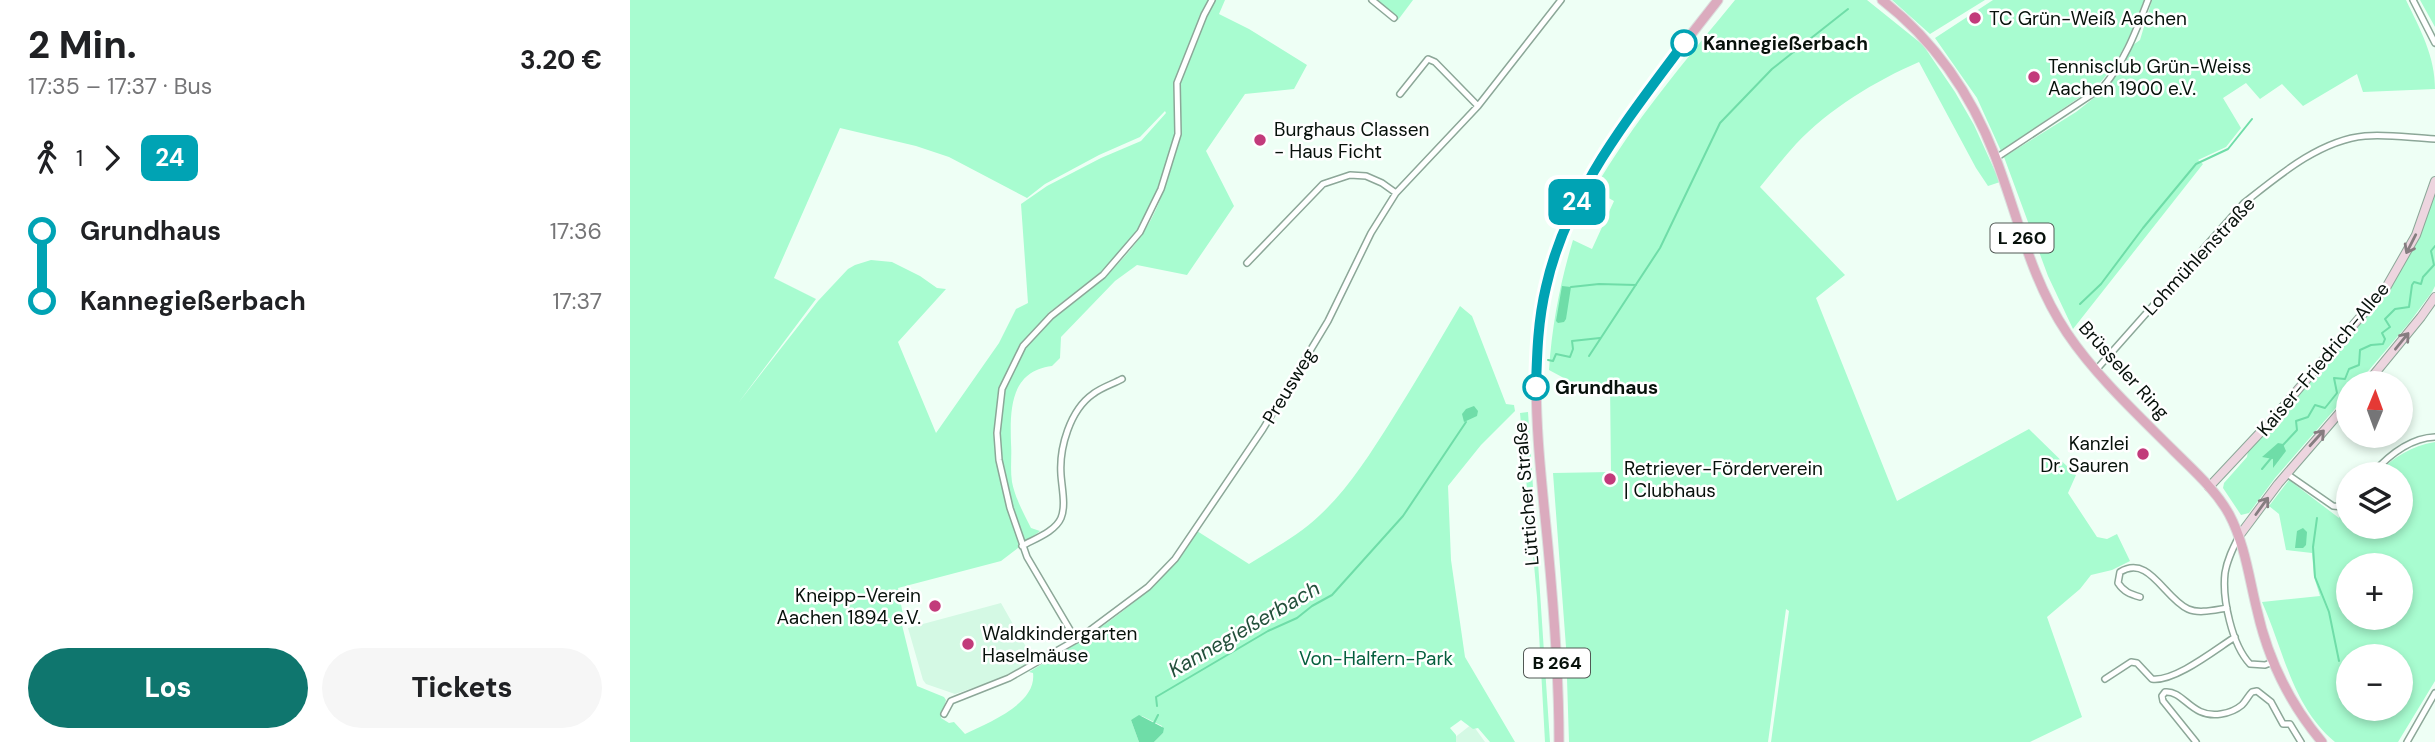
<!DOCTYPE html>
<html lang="de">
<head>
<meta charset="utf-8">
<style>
  :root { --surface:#fff; --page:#f6f6f6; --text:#202124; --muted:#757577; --accent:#0f766e }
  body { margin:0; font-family:"DM Sans",sans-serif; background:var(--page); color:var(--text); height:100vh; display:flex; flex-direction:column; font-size:26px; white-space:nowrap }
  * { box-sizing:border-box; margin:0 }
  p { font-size:23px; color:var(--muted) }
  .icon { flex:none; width:38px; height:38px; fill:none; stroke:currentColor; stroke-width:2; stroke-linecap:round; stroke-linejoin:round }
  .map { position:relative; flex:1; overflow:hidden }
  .side { display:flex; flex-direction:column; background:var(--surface); width:630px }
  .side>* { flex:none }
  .badge { padding:0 14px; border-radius:10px; font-size:24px; line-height:46px }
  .needle { width:46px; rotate:1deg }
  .fabs { position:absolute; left:1706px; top:371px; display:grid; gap:14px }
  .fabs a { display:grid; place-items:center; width:77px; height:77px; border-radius:50%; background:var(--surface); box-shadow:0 4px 10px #0003; font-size:35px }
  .map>.badge { position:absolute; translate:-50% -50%; box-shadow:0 0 0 4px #fff }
  .legs { display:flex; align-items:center; gap:10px; height:77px; padding:0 28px; font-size:23px }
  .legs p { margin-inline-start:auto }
  .headline { display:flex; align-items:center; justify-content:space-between; height:119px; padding:0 28px }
  h1 { font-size:38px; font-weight:800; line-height:52px }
  .button { display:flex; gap:14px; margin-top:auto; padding:14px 28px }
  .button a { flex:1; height:80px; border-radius:42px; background:var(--accent); color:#fff; font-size:28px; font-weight:800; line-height:80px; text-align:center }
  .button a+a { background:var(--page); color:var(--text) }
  ul { padding:0 28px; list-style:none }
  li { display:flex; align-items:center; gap:24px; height:70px; font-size:26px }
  li i { display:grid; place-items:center; width:10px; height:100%; margin:0 9px; background:currentColor }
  li i::after { content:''; width:18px; height:18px; margin:-9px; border:5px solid; border-radius:50%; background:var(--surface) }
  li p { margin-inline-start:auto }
  li:first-child i { background:linear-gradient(#0000 50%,currentColor 0) }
  li:last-child i { background:linear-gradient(currentColor 50%,#0000 0) }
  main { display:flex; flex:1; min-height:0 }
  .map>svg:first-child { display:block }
  .built { fill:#d4f9e4 }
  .green { fill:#a8fcd0; fill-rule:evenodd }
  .water { fill:#6fdda8 }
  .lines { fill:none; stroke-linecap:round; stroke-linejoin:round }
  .stream { stroke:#6fdda8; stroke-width:2 }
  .street-casing { stroke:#8ca798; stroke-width:8 }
  .secondary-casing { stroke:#8ca798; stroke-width:10 }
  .primary-casing { stroke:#dcdedd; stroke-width:11 }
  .street { stroke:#fff; stroke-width:5 }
  .secondary { stroke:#edd5df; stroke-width:8 }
  .primary { stroke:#dbabbe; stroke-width:9 }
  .oneway { stroke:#867d80 }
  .line-1-casing { stroke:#fff; stroke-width:16 }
  .line-1 { stroke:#00a3b4; stroke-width:10 }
  .poi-dot { fill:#c23b7b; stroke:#fff; stroke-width:2.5 }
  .stop-1-dot { fill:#fff; stroke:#00a3b4; stroke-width:3.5 }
  .labels { text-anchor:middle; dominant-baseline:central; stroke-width:5; stroke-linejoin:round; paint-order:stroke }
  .shield { fill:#fff; stroke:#515854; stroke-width:2 }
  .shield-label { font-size:18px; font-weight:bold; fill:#07110b }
  .poi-label { font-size:19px; fill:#07110b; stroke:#fff; text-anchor:start }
  .stop-label { font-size:19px; font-weight:bold; fill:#07110b; stroke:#fff; text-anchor:start }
  .street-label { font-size:19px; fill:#07110b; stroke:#fff }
  .park-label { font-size:19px; fill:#055f3e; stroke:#fff }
  .water-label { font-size:21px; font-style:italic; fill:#23503b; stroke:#fff }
</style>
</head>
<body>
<main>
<section class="side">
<div class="headline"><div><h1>2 Min.</h1><p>17:35 – 17:37 · Bus</p></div><b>3.20 €</b></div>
<div class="legs"><svg class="icon" aria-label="walk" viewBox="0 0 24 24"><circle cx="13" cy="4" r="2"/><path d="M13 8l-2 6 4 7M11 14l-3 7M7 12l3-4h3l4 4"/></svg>1<svg class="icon" aria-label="forward" viewBox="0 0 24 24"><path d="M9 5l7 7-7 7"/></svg><b class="badge" style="background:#00a3b4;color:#fff">24</b></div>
<ul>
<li><i style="color:#00a3b4"></i><b>Grundhaus</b><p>17:36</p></li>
<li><i style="color:#00a3b4"></i><b>Kannegießerbach</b><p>17:37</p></li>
</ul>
<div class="button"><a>Los</a><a>Tickets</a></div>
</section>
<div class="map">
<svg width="1805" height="742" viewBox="0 0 1805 742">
  <rect width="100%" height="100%" fill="#eefff5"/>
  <path class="built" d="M371,603L404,661L366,680L325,694L296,684L293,680L278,628Z
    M842,724L855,742H819Z"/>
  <path class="green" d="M0,0H595L589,14L619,29L677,65L664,89L615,94L576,151L604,206L557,275L507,265L485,281L431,337L430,358L422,366C380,371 380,410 381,443C382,456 380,469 382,482C385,498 394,514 401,528L410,531L371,561L268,588L273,615L272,625L287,686L314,697L316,700L311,718L319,723L324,722L335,734C359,722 407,704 403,673L399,672C467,632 522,599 567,531L619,564C643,549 669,535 690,515C719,488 740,454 761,421C785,383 807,345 830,306L842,316L876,404L884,405L885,411L851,445L818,486L821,560L835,657L885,742H860L848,728L843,729L831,720L820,728L826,735V742H524L533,733L532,726L512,716L501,720L509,742H0ZM535,111L536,113L511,141L471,158L417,186L391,204L398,303L386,309L369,343L306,433L268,342L316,289L307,288L290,276L262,262L241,260L225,265L218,269L188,301L109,402L186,299L144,278L210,128L286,146L319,157L397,198L415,184L469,155L510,137ZM546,132L550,137C540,170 532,205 513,233C490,267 455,296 422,318L418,313C447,291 490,261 510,229C528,199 536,165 546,132Z
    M744,0H783L768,20Z
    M1105,0H1237L1293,45L1325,92L1344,125L1370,182L1358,186L1346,168L1289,62C1245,81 1199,109 1166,144C1153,158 1142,173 1130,187L1215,275L1186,298L1267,501L1399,429L1446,475L1438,493L1467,537L1477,539L1487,534L1500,561L1482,570L1461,575L1450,589L1417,617L1452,717L1400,742H1141L1159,611L1156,609L1138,742H939L936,647L923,473L981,472L980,384L939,386L932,377L919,370C922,325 930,283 943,240L962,249L984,201L964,190C1003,122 1055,61 1105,0Z
    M1262,0H1355L1300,34Z
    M1363,0H1514C1503,30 1491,60 1469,84L1371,151L1347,98L1305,38Z
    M1522,0H1776C1790,29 1805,56 1805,89L1733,92L1727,74L1673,106L1652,84L1630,99L1616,83L1593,98L1611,128L1596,147L1568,160L1573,164L1443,329L1418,276L1374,157L1446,112L1474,90L1490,71L1503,45L1510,40Z
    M1790,0H1805V27Z
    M1805,191V286L1802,292L1779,323L1728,383H1718V394L1645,478L1619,513L1611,515L1593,488L1594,483L1617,457L1618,451L1735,319L1757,291L1784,247Z
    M898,412L920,742H915L907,597L890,413Z
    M1805,442V681L1768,742H1705C1662,706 1654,651 1632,602L1690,596L1684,577L1682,553L1656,550L1649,514L1639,506L1659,480L1709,518L1718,506V527H1771V474H1746C1764,457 1781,446 1805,442ZM1718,565H1771V618H1718ZM1718,656H1771V709H1718Z"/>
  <path class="water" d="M932,286L941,287L936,319L934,322L928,323L926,321Z
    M844,406L848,411L847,416L834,422L832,414L836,409Z
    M1648,443L1653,444L1656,451L1643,468V459L1632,457Z
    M1673,528L1677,532L1676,545L1673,548H1665L1667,531Z
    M509,715L534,728L533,733L524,742H509L501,720Z"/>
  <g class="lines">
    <path class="stream" d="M941,287L969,284L1006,285
      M1450,304L1471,284L1513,228L1566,164L1598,149L1622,119
      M959,356L1030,248L1090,123L1142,69L1218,9
      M918,360L923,361L926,354L940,357L943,349L942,341L970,338
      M1653,445L1667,430L1666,421L1678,417L1685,405L1695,408L1707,393L1704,378L1715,379L1719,369L1729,365L1730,350L1741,345L1753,344L1755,339L1752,333L1760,327L1755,319L1765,309L1779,307L1782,285L1784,282L1791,284L1793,277L1804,265L1801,251L1805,246
      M1632,469L1642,457
      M1687,518L1683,547L1685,577L1699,612L1709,661
      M527,706L526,697L638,631L667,618L682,606L702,595L773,516L836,422
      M524,723L528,715"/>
    <defs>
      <path id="street" d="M742,0L764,18
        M1783,0L1805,43
        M770,94L798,59L805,62L848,106
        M1366,158L1473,87C1495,61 1506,31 1518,0
        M617,263L693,184L720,175L736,176L752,183L766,193
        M1466,370L1614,203C1648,176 1690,140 1735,136C1759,134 1781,138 1805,139
        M1657,474L1703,506L1713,507L1718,502
        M1742,474C1758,456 1780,438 1805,437
        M1609,536C1603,548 1597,560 1595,573C1592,599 1602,645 1620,664L1635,665L1643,662
        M392,546C404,539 425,532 431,518C436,506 432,489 431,475C429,448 440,410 463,394C472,387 483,384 492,379
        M1510,597C1500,594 1494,592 1488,583L1490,572C1519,554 1534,598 1558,609C1569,614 1584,610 1597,608
        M446,640L397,557L380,508L369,460L367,433L372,389L393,346L421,316L473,275L510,232L531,189L548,134L547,83L574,15L582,0
        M1475,679L1501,662L1507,663L1522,679C1545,682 1586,649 1605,637
        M314,714L321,701L379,678L451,637L518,587L545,559L633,429L698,321L741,233L766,193L848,106L931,0
        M1566,742L1533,701L1532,696L1535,692C1554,690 1561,719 1591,714C1598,713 1606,710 1612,705C1616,701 1618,696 1622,692L1627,691L1641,702L1653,724H1660L1671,742
        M1777,742L1805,693"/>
      <path id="secondary" d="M1737,383L1791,317L1805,297
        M1579,487L1640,422L1757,286L1786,235L1805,181
        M1609,536L1648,484L1718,403"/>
      <path id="primary" d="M1252,0C1305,41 1341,94 1365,156C1388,216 1400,278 1437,333C1466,376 1506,413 1543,450C1563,470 1585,489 1599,514C1615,544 1619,578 1627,610C1638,659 1660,704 1692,742
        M929,742C929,677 924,611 918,547C908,441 891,329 935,228C972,144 1032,72 1088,0"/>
    </defs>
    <use href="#street" class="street-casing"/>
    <use href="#secondary" class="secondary-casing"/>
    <use href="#primary" class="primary-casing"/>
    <use href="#street" class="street"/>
    <use href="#secondary" class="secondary"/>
    <use href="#primary" class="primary"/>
  </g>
  <defs><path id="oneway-shaft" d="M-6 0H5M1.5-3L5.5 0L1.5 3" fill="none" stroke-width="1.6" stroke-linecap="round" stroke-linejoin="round" transform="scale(1.75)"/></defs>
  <g class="oneway">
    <use href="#oneway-shaft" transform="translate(1781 244) rotate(117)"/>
    <use href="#oneway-shaft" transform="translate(1772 341) rotate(-51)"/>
    <use href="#oneway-shaft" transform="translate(1687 438) rotate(-48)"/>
    <use href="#oneway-shaft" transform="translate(1632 506) rotate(-54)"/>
  </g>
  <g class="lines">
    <defs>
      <path id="line-1" d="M906,387C907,353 908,320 916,287C937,193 998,119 1054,43"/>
    </defs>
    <use href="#line-1" class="line-1-casing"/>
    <use href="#line-1" class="line-1"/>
  </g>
  <g class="poi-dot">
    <circle cx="1345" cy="18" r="7"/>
    <circle cx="1404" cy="77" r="7"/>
    <circle cx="630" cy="140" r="7"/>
    <circle cx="1513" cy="454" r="7"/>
    <circle cx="980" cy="479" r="7"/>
    <circle cx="305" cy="606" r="7"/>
    <circle cx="338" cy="644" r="7"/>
  </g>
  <g class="stop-1-dot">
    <circle cx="1054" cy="43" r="12"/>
    <circle cx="906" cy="387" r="12"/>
  </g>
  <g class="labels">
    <g class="shield">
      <rect x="1360.5" y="223.5" width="63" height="29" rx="5"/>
      <rect x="894" y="648.5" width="66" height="29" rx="5"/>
    </g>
    <g class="shield-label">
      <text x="1392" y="238">L 260</text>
      <text x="927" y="663">B 264</text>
    </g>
    <g class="poi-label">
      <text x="1359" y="18">TC Grün-Weiß Aachen</text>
      <text x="1418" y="66">Tennisclub Grün-Weiss<tspan x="1418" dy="22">Aachen 1900 e.V.</tspan></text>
      <text x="644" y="129">Burghaus Classen<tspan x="644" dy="22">- Haus Ficht</tspan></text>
      <text x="1499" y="443" text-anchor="end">Kanzlei<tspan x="1499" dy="22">Dr. Sauren</tspan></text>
      <text x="994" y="468">Retriever-Förderverein<tspan x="994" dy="22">| Clubhaus</tspan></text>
      <text x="291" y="595" text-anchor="end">Kneipp-Verein<tspan x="291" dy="22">Aachen 1894 e.V.</tspan></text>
      <text x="352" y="633">Waldkindergarten<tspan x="352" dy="22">Haselmäuse</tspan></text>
    </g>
    <g class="stop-label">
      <text x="1073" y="43">Kannegießerbach</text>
      <text x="925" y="387">Grundhaus</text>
    </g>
    <g class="street-label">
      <text transform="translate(1569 256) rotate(-47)">Lohmühlenstraße</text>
      <text transform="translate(1693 359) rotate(-50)">Kaiser-Friedrich-Allee</text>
      <text transform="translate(1494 370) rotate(48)">Brüsseler Ring</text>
      <text transform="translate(659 386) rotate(-59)">Preusweg</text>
      <text transform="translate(896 494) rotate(-95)">Lütticher Straße</text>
    </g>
    <g class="park-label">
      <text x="746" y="658">Von-Halfern-Park</text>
    </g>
    <g class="water-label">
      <text transform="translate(614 629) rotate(-30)">Kannegießerbach</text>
    </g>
  </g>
</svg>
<div class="fabs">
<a><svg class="needle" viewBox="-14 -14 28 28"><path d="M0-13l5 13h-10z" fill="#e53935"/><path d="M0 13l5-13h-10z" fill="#757577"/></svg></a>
<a><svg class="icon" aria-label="layers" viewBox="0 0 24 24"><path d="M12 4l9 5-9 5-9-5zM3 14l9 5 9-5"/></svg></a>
<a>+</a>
<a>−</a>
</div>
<b class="badge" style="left:947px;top:202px;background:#00a3b4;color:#fff">24</b>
</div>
</main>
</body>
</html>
